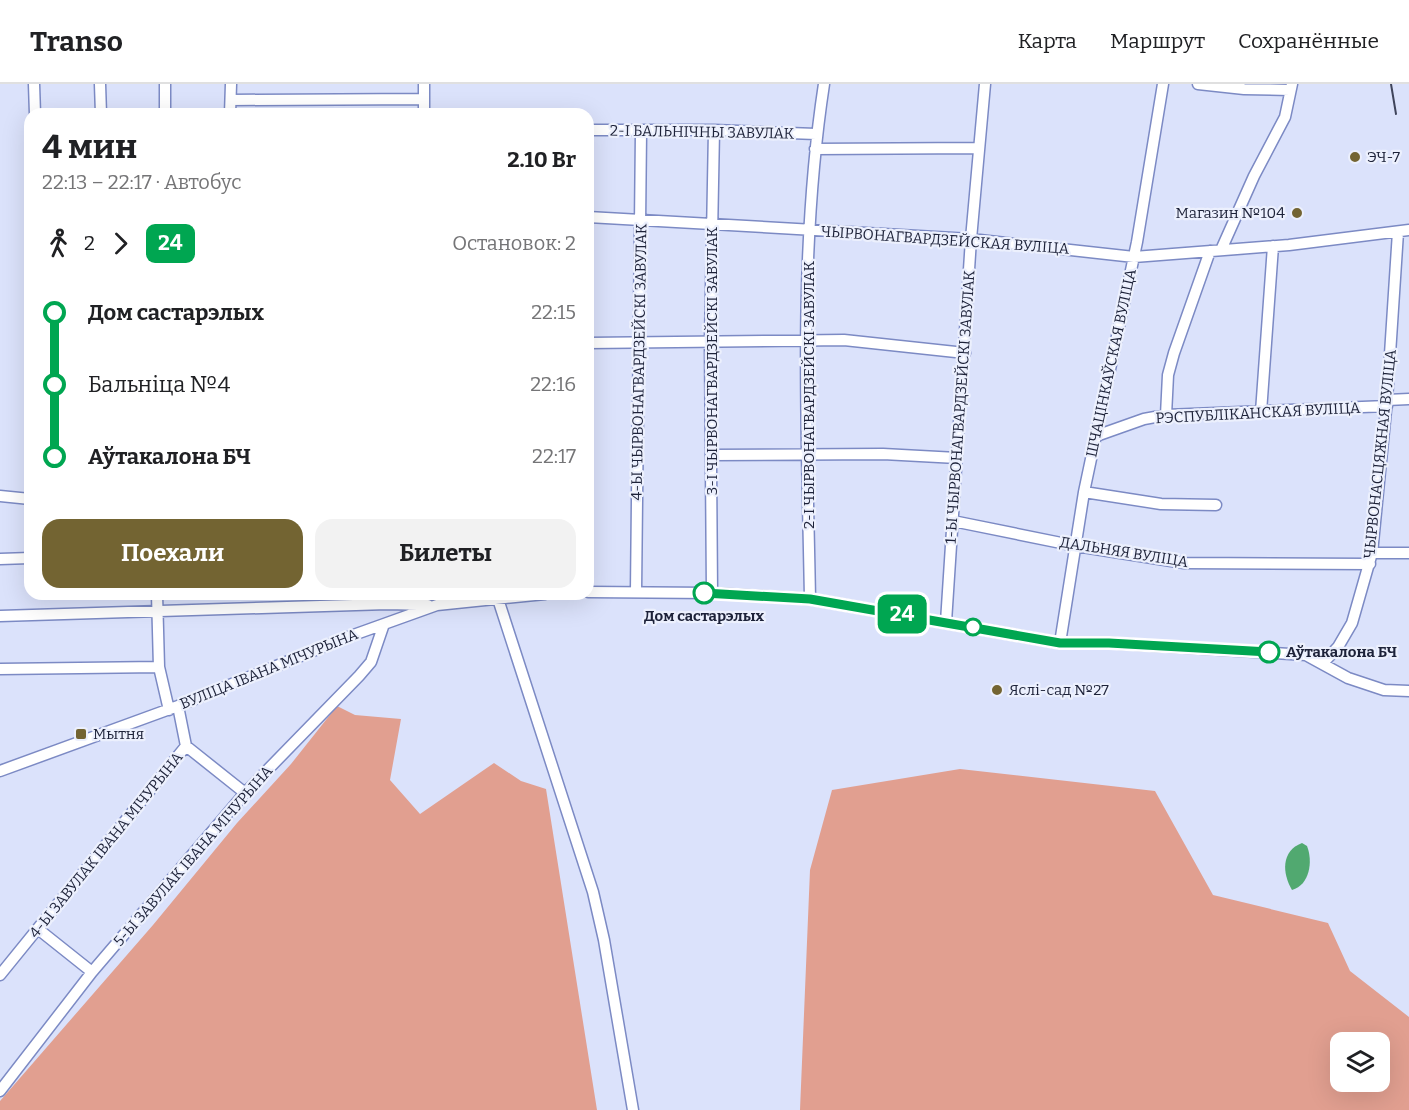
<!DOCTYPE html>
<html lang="ru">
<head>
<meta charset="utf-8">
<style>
  :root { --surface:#fff; --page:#f2f2f2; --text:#202124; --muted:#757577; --line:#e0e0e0; --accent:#736432 }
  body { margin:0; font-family:Bitter,serif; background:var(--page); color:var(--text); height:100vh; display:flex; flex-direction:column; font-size:22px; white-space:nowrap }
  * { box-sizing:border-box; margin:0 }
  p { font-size:20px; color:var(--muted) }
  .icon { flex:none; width:33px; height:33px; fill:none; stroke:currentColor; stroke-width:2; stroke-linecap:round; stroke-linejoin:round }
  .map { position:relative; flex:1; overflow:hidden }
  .side { position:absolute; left:24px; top:24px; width:570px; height:492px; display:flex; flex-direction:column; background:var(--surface); border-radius:18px; box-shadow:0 6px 24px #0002 }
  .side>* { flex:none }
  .badge { padding:0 12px; border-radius:9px; font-size:21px; line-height:39px }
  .fabs { position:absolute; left:1330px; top:948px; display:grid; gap:12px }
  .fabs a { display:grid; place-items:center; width:60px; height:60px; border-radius:12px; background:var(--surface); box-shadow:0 6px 24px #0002; font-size:30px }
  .map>.badge { position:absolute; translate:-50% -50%; box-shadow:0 0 0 3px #fff }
  .legs { display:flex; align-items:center; gap:9px; height:66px; padding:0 18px; font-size:20px }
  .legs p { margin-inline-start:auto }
  .head { display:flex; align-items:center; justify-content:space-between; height:102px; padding:0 18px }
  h1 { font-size:33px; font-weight:700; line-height:45px }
  .primary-button { display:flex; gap:12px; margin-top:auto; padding:12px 18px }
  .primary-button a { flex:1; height:69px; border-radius:18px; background:var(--accent); color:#fff; font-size:24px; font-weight:700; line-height:69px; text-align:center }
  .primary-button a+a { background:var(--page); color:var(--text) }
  ul { padding:0 18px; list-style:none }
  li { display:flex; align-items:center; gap:21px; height:72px; font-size:22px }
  li i { display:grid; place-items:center; width:9px; height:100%; margin:0 8px; background:currentColor }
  li i::after { content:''; width:15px; height:15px; margin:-8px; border:4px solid; border-radius:50%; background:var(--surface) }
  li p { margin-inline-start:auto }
  li:first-child i { background:linear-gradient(#0000 50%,currentColor 0) }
  li:last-child i { background:linear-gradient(currentColor 50%,#0000 0) }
  header { display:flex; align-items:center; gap:36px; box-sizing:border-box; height:84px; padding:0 30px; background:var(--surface); border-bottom:2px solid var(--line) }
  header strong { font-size:28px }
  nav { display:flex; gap:33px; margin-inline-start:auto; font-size:21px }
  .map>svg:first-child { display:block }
  .green { fill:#e19f90; fill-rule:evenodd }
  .water { fill:#51a970 }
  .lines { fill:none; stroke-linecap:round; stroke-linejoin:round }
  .minor-casing { stroke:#7c8ac4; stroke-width:13 }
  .minor { stroke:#fff; stroke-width:10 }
  .rail { stroke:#3f445b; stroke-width:2 }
  .line-1-casing { stroke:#fff; stroke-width:14 }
  .line-1 { stroke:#00a651; stroke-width:9 }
  .poi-dot { fill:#736432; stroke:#ecf0fd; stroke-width:2 }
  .stop-1-dot { fill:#fff; stroke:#00a651; stroke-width:3 }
  .labels { text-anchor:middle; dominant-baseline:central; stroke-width:4.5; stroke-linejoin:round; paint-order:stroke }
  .street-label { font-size:15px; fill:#1d2239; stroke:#ecf0fd }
  .poi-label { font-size:15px; fill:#1d2239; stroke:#ecf0fd; text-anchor:start }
  .stop-label { font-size:15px; font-weight:bold; fill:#1d2239; stroke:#ecf0fd }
</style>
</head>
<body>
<header>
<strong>Transo</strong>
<nav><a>Карта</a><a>Маршрут</a><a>Сохранённые</a></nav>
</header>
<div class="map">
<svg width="1409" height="1026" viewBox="0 0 1409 1026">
  <rect width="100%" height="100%" fill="#dbe2fb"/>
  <path class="green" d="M337,622L355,631L401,635L390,696L420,730L494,679L521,697L546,705L597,1026H0V1017L153,841L237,739L291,680Z
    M960,685L1155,707L1213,811L1328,839L1350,887L1409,933V1026H800L810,786L832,706ZM1341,958H1380V998H1341Z"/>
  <path class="water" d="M1302,759L1307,762C1313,777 1310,801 1292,806C1282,789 1281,767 1302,759Z"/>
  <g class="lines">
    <defs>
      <path id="minor" d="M34,0L35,30
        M100,0L101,30
        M165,0V30
        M424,0V30
        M1198,0L1244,5L1290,6
        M231,16L424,15
        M230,30L231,0
        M588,46H714L816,50
        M815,65L979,64
        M588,133L971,155L1134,173L1289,161L1409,146
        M1221,166L1254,92L1285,33L1292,0
        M588,259L844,256L965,269
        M1387,316L1409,315
        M1261,328L1273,162
        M1166,331L1168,291L1174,269L1210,167
        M1096,352L1144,335L1166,331L1387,322
        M711,371L883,370L957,374
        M1084,408L1161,420L1216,421
        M0,412L30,415
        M953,437L1076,462L1184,479L1370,480
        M1372,469H1409
        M0,475L30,474
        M588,508L712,509L810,515L1060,559H1109L1306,571L1348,594L1384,606L1409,607
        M636,508L641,48
        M712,509L710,257L714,46
        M157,510L159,583L169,626
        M498,515L593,808L604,856L633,1026
        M810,515C807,344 798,170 824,0
        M0,532L387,520L428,521
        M946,538L971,155L985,0
        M1060,559L1084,408L1137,158L1163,0
        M1323,579L1338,563L1352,539L1372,469L1387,316L1398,148
        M0,585L159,583
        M186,662L245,709
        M0,687L178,622L345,554L437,521L545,510
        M38,845L92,888
        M0,891L186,662L178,622
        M0,1007L92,888L245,709L359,592L371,578L384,540"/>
    </defs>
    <use href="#minor" class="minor-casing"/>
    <use href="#minor" class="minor"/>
    <path class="rail" d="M1391,0L1396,30"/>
  </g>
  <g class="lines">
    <defs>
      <path id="line-1" d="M704,509L810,515L1060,559H1109L1269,568"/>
    </defs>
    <use href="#line-1" class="line-1-casing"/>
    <use href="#line-1" class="line-1"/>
  </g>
  <g class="poi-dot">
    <circle cx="1355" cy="73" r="6"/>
    <circle cx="1297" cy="129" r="6"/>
    <circle cx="997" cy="606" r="6"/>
    <rect x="75" y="644" width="12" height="12" rx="3"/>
  </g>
  <g class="stop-1-dot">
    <circle cx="704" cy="509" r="10"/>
    <circle cx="973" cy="543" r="8"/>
    <circle cx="1269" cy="568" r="10"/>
  </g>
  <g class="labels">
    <g class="street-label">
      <text transform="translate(702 48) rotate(1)">2-І БАЛЬНІЧНЫ ЗАВУЛАК</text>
      <text transform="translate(945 156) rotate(4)">ЧЫРВОНАГВАРДЗЕЙСКАЯ ВУЛІЦА</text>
      <text transform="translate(712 277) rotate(-90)">3-І ЧЫРВОНАГВАРДЗЕЙСКІ ЗАВУЛАК</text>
      <text transform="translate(639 278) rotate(-89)">4-Ы ЧЫРВОНАГВАРДЗЕЙСКІ ЗАВУЛАК</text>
      <text transform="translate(1111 279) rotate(-78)">ШЧАЦІНКАЎСКАЯ ВУЛІЦА</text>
      <text transform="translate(809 311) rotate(-90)">2-І ЧЫРВОНАГВАРДЗЕЙСКІ ЗАВУЛАК</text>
      <text transform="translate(960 323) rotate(-86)">1-Ы ЧЫРВОНАГВАРДЗЕЙСКІ ЗАВУЛАК</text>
      <text transform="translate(1258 329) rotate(-3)">РЭСПУБЛІКАНСКАЯ ВУЛІЦА</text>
      <text transform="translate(1380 370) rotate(-84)">ЧЫРВОНАСЦЯЖНАЯ ВУЛІЦА</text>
      <text transform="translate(1124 468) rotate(9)">ДАЛЬНЯЯ ВУЛІЦА</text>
      <text transform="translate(269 585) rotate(-22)">ВУЛІЦА ІВАНА МІЧУРЫНА</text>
      <text transform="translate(106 761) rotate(-51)">4-Ы ЗАВУЛАК ІВАНА МІЧУРЫНА</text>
      <text transform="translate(193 772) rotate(-49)">5-Ы ЗАВУЛАК ІВАНА МІЧУРЫНА</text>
    </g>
    <g class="poi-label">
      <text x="1367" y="73">ЭЧ-7</text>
      <text x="1285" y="129" text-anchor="end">Магазин №104</text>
      <text x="1009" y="606">Яслі-сад №27</text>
      <text x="93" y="650">Мытня</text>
    </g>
    <g class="stop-label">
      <text x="704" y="532">Дом састарэлых</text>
      <text x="1286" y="568" text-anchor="start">Аўтакалона БЧ</text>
    </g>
  </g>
</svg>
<div class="fabs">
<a><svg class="icon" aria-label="layers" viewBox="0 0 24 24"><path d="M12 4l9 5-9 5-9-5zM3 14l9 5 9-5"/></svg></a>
</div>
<b class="badge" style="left:902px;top:530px;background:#00a651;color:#fff">24</b>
<section class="side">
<div class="head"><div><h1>4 мин</h1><p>22:13 – 22:17 · Автобус</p></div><b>2.10 Br</b></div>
<div class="legs"><svg class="icon" aria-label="walk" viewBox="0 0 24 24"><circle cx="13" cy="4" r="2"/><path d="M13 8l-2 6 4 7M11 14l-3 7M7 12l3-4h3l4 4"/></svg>2<svg class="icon" aria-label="forward" viewBox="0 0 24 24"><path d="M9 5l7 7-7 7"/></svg><b class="badge" style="background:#00a651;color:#fff">24</b><p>Остановок: 2</p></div>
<ul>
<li><i style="color:#00a651"></i><b>Дом састарэлых</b><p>22:15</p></li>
<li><i style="color:#00a651"></i><span>Бальніца №4</span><p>22:16</p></li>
<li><i style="color:#00a651"></i><b>Аўтакалона БЧ</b><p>22:17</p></li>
</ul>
<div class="primary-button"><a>Поехали</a><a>Билеты</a></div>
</section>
</div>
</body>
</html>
